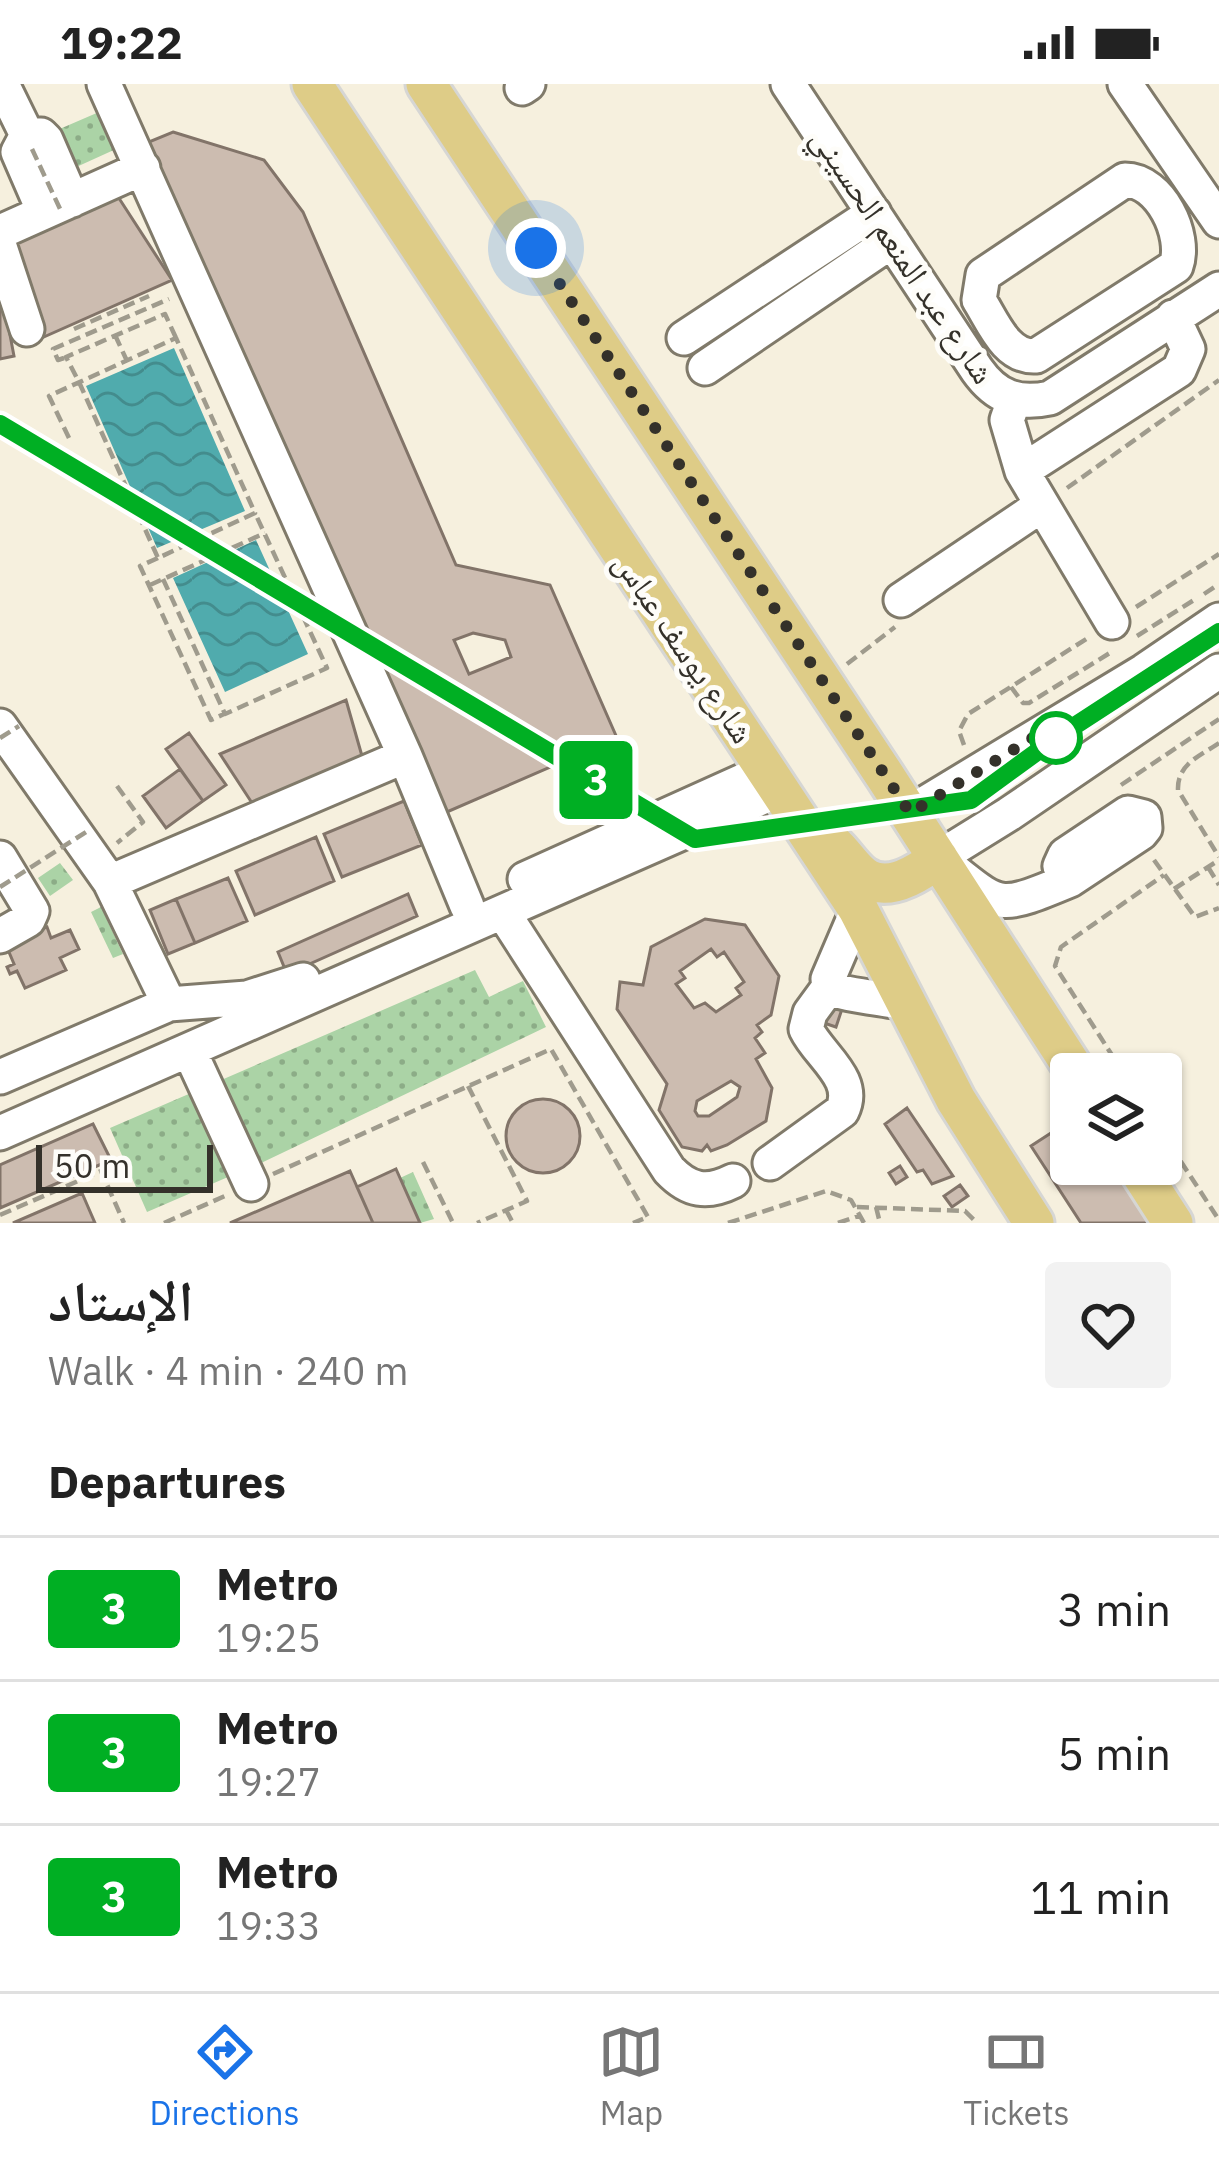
<!DOCTYPE html>
<html lang="en">
<head>
<meta charset="utf-8">
<style>
  :root { --surface:#fff; --page:#f2f2f2; --text:#222; --muted:#767676; --line:#e0e0e0; --accent:#1a73e8 }
  body { margin:0; font-family:"IBM Plex Sans","Noto Naskh Arabic",sans-serif; background:var(--page); color:var(--text); height:100vh; display:flex; flex-direction:column; font-size:45px; white-space:nowrap }
  * { box-sizing:border-box; margin:0 }
  p { font-size:39px; color:var(--muted) }
  .icon { flex:none; width:66px; height:66px; fill:none; stroke:currentColor; stroke-width:2; stroke-linecap:round; stroke-linejoin:round }
  .map { position:relative; height:1139px; overflow:hidden }
  .sheet { display:flex; flex-direction:column; background:var(--surface); flex:1 }
  .sheet>* { flex:none }
  .badge { padding:0 24px; border-radius:9px; font-size:42px; line-height:78px }
  .tools { position:absolute; left:1050px; top:969px; display:grid; gap:24px }
  .tools a { display:grid; place-items:center; width:132px; height:132px; border-radius:12px; background:var(--surface); box-shadow:0 3px 9px #0004; font-size:60px }
  .scale { position:absolute; left:36px; bottom:30px; width:177px; box-sizing:border-box; padding-left:12px; border:6px solid #34312a; border-top:0; font-size:33px; line-height:42px; white-space:nowrap; color:#34312a; -webkit-text-stroke:9px #fefdf9; paint-order:stroke }
  .you { position:absolute; width:60px; height:60px; margin:-30px; border:9px solid #fff; border-radius:50%; background:#1a73e8; box-shadow:0 0 0 18px #1a73e833 }
  .map>.badge { position:absolute; translate:-50% -50%; box-shadow:0 0 0 6px #fff }
  h2 { padding:0 48px; font-size:45px; line-height:108px }
  .round { display:grid; place-items:center; flex:none; width:126px; height:126px; border-radius:12px; background:var(--page) }
  .head { display:flex; align-items:center; justify-content:space-between; height:204px; padding:0 48px }
  h1 { font-size:57px; font-weight:600; line-height:90px }
  ul { padding:0; list-style:none }
  li { display:flex; align-items:center; gap:36px; height:144px; padding:0 48px; border-top:3px solid var(--line) }
  li div { flex:1 }
  li b { display:block; font-size:45px }
  li em { font-style:normal }
  li .badge { min-width:132px; font-weight:700; text-align:center }
  .status { display:flex; justify-content:space-between; align-items:center; height:84px; padding:0 60px; background:var(--surface); direction:ltr }
  .status svg { height:33px; fill:currentColor }
  .dock { display:flex; justify-content:space-around; align-items:center; height:168px; border-top:3px solid var(--line); background:var(--surface); font-size:33px; color:var(--muted) }
  .dock a { display:grid; justify-items:center; gap:6px }
  .dock .on { color:var(--accent) }
  .map>svg:first-child { display:block }
  .park { fill:url(#park-dots) }
  .water { fill:url(#water-waves) }
  .building { fill:#ccbcb0; stroke:#827469; stroke-width:3; fill-rule:evenodd }
  .lines { fill:none; stroke-linecap:round; stroke-linejoin:round }
  .minor-casing { stroke:#807a6a; stroke-width:39 }
  .major-casing { stroke:#d6d6d4; stroke-width:45 }
  .path { stroke:#9f9b8d; stroke-width:4.5; stroke-dasharray:12 6; stroke-linecap:butt }
  .minor { stroke:#fff; stroke-width:33 }
  .major { stroke:#decc87; stroke-width:39 }
  .path-bridge { stroke:#9f9b8d; stroke-width:4.5; stroke-dasharray:12 6; stroke-linecap:butt }
  .line-casing { stroke:#fff; stroke-width:27 }
  .line { stroke:#00af23; stroke-width:18 }
  .walk { stroke:#34312a; stroke-width:12; stroke-dasharray:0 21.6 }
  .stop-dot { fill:#fff; stroke:#00af23; stroke-width:6 }
  .labels { text-anchor:middle; dominant-baseline:central; stroke-width:10; stroke-linejoin:round; paint-order:stroke }
  .street-label { font-size:33px; fill:#34312a; stroke:#fefdf9 }
</style>
</head>
<body>
<div class="status"><b>19:22</b><svg viewBox="0 0 49 12"><path d="M0 12V9h3v3zM5 12V6h3v6zM10 12V3h3v9zM15 12V0h3v12zM26 1h20v11H26zM47 4h2v5h-2z"/></svg></div>
<div class="map">
<svg width="1219" height="1139" viewBox="0 0 1219 1139">
  <defs>
    <pattern id="park-dots" width="8" height="8" patternUnits="userSpaceOnUse" patternTransform="scale(3)"><rect width="8" height="8" fill="#abd3a6"/><path d="M2 2h.1M6 6h.1" fill="none" stroke="#8cac87" stroke-width="1.8" stroke-linecap="round"/></pattern>
    <pattern id="water-waves" width="16" height="10" patternUnits="userSpaceOnUse" patternTransform="scale(3)"><rect width="16" height="10" fill="#50abad"/><path d="M0 5q4-4 8 0t8 0" fill="none" stroke="#438c8d"/></pattern>
  </defs>
  <rect width="100%" height="100%" fill="#f6f0de"/>
  <path class="park" d="M99,28L116,65L72,85L55,47Z
    M60,779L73,796L50,812L38,794Z
    M101,823L123,870L113,874L91,828Z
    M475,886L489,913L523,897L546,943L259,1080L219,997Z
    M191,1009L228,1093L147,1128L110,1044Z
    M413,1088L434,1135L420,1139L400,1094Z"/>
  <path class="water" d="M174,264L245,427L157,464L86,302Z
    M256,456L308,570L225,608L173,494Z"/>
  <path class="building" d="M173,48L264,76L303,128L456,481L550,501L617,654L440,731L139,62ZM473,549L505,556L511,573L469,590L454,556Z
    M113,105L172,196L37,256L8,149Z
    M3,214L14,272L0,275V215Z
    M346,616L362,672L252,719L220,670Z
    M189,649L226,701L203,717L166,665Z
    M180,685L203,717L166,744L143,712Z
    M404,717L422,761L342,793L324,750Z
    M316,753L334,797L255,831L236,787Z
    M228,794L247,837L195,859L176,815Z
    M408,810L417,832L287,890L278,868Z
    M176,815L195,859L168,870L150,826Z
    M705,835L745,841L779,892L771,931L757,941L762,948L755,954L765,969L756,975L772,1004L766,1037L727,1061L711,1067L707,1061L702,1067L682,1063L659,1026L667,1000L617,925L620,898L643,901L651,863ZM711,865L717,873L724,868L744,898L736,904L741,911L716,928L705,919L694,924L676,900L685,894L680,887ZM731,997L740,1003L737,1013L709,1032H698L695,1027L697,1017Z
    M47,843L51,854L70,846L79,865L60,874L66,886L25,904L17,887L10,890L7,883L14,880L6,861Z
    M825,916L843,922L836,943L818,937Z
    M506 1052a37 37 0 1 1 74 0a37 37 0 1 1-74 0Z
    M907,1024L953,1092L932,1100L923,1086L917,1088L885,1040Z
    M1071,1036V1080H1154L1193,1139H1081L1031,1062Z
    M93,1040L111,1076L0,1124V1081Z
    M900,1082L907,1093L896,1100L889,1089Z
    M396,1085L420,1139H373L357,1103Z
    M350,1087L373,1139H230Z
    M960,1101L968,1112L952,1123L944,1112Z
    M82,1109L95,1139H13Z"/>
  <g class="lines">
    <defs>
      <path id="minor" d="M2,0L27,51
        M104,0L405,672L467,822
        M788,0L977,286C996,313 1018,321 1050,314L1219,205
        M1125,0L1219,137
        M522,4L528,0
        M1125,96C1160,96 1187,151 1176,182L1036,272C1006,274 993,238 979,216L983,191Z
        M44,128L18,68L27,51H41L46,56L72,116
        M0,148L143,84
        M0,163L27,245
        M684,254L874,129
        M705,284L892,157
        M1014,316L1007,336L1022,387L1112,538
        M1022,387L1179,286L1188,265L1173,233
        M901,516L1042,421
        M0,642L110,798L169,920
        M909,729L1144,587L1219,536
        M0,774L32,827L28,836L0,852
        M525,795L767,686
        M1070,796L1141,749L1145,744L1144,733L1128,729L1065,771L1060,782L1070,796C993,828 1002,824 938,774L1009,730L1219,587
        M110,798L405,672
        M858,825L828,895C829,898 828,902 831,904C836,910 896,916 909,920
        M504,830L669,1086C689,1107 707,1110 733,1097
        M190,968L251,1100
        M0,993L169,920L247,914L303,896
        M0,1049L779,706
        M770,1079L842,1027C858,995 819,972 806,945L810,929L829,903"/>
      <path id="major" d="M312,0L858,825L956,1016L1034,1139
        M426,0L885,692L1077,990
        M834,761C844,770 852,784 863,792C887,810 918,790 938,774
        M1135,1080L1173,1139"/>
    </defs>
    <use href="#minor" class="minor-casing"/>
    <use href="#major" class="major-casing"/>
    <path class="path" d="M74,245L149,212
      M115,251L127,277
      M64,274L58,276L53,265L169,215
      M69,354L49,312L176,254L255,429L158,474L79,298L66,273L165,230L176,254
      M1067,404L1219,296
      M158,474L140,482L211,636L224,630
      M163,495L225,630L327,584L255,429
      M150,501L265,449
      M1204,510L1219,500
      M1136,523L1219,470
      M1137,552L1194,516
      M847,580L895,543
      M1011,603L1023,619H1029L1113,567
      M1219,659C1200,672 1177,680 1178,706L1219,773
      M964,661L959,647L968,630L1091,552
      M1121,701L1219,635
      M117,702L143,738L117,759
      M1154,776L1195,833L1219,824
      M1208,783L1219,801
      M1174,805L1219,776
      M1124,990L1055,882L1061,863L1164,791
      M468,1002L527,1117L477,1139
      M1161,1047L1219,1136
      M423,1078L453,1139
      M273,1090L551,965L648,1133L633,1139
      M857,1123L965,1127L977,1139
      M876,1123L880,1139
      M506,1126L513,1139
      M0,1131L101,1087L124,1139
      M164,1139L225,1112
      M728,1139L826,1107L851,1116L864,1139
      M838,1139L861,1131"/>
    <use href="#minor" class="minor"/>
    <use href="#major" class="major"/>
    <path class="path-bridge" d="M32,65L61,127
      M0,654L19,642
      M0,803L86,748"/>
  </g>
  <g class="lines">
    <defs>
      <path id="line" d="M0,340L695,755L971,716L1056,654L1219,548"/>
    </defs>
    <use href="#line" class="line-casing"/>
    <use href="#line" class="line"/>
    <path class="walk" d="M536,164L910,729L1036,652L1056,654"/>
  </g>
  <circle class="stop-dot" cx="1056" cy="654" r="24"/>
  <g class="labels">
    <g class="street-label">
      <text transform="translate(904 171) rotate(56)">شارع عبد المنعم الحسيني</text>
      <text transform="translate(685 563) rotate(56)">شارع يوسف عباس</text>
    </g>
  </g>
</svg>
<div class="tools">
<a><svg class="icon" aria-label="layers" viewBox="0 0 24 24"><path d="M12 4l9 5-9 5-9-5zM3 14l9 5 9-5"/></svg></a>
</div>
<div class="scale">50 m</div>
<div class="you" style="left:536px;top:164px"></div>
<b class="badge" style="left:596px;top:696px;background:#00af23;color:#fff">3</b>
</div>
<section class="sheet">
<div class="head"><div><h1>الإستاد</h1><p>Walk · 4 min · 240 m</p></div><a class="round"><svg class="icon" aria-label="heart" viewBox="0 0 24 24"><path d="M12 20l-8-8c-3-5 5-10 8-4 3-6 11-1 8 4z"/></svg></a></div>
<h2>Departures</h2>
<ul>
<li><span class="badge" style="background:#00af23;color:#fff">3</span><div><b>Metro</b><p>19:25</p></div><em>3 min</em></li>
<li><span class="badge" style="background:#00af23;color:#fff">3</span><div><b>Metro</b><p>19:27</p></div><em>5 min</em></li>
<li><span class="badge" style="background:#00af23;color:#fff">3</span><div><b>Metro</b><p>19:33</p></div><em>11 min</em></li>
</ul>
</section>
<nav class="dock">
<a class="on"><svg class="icon" aria-label="directions" viewBox="0 0 24 24"><path d="M12 3l9 9-9 9-9-9zM9 14v-3h6M13 9l2 2-2 2"/></svg>Directions</a>
<a><svg class="icon" aria-label="map" viewBox="0 0 24 24"><path d="M3 6l6-2 6 2 6-2v14l-6 2-6-2-6 2zM9 4v14M15 6v14"/></svg>Map</a>
<a><svg class="icon" aria-label="tickets" viewBox="0 0 24 24"><path d="M3 7h18v10H3zM15 7v10"/></svg>Tickets</a>
</nav>
</body>
</html>
